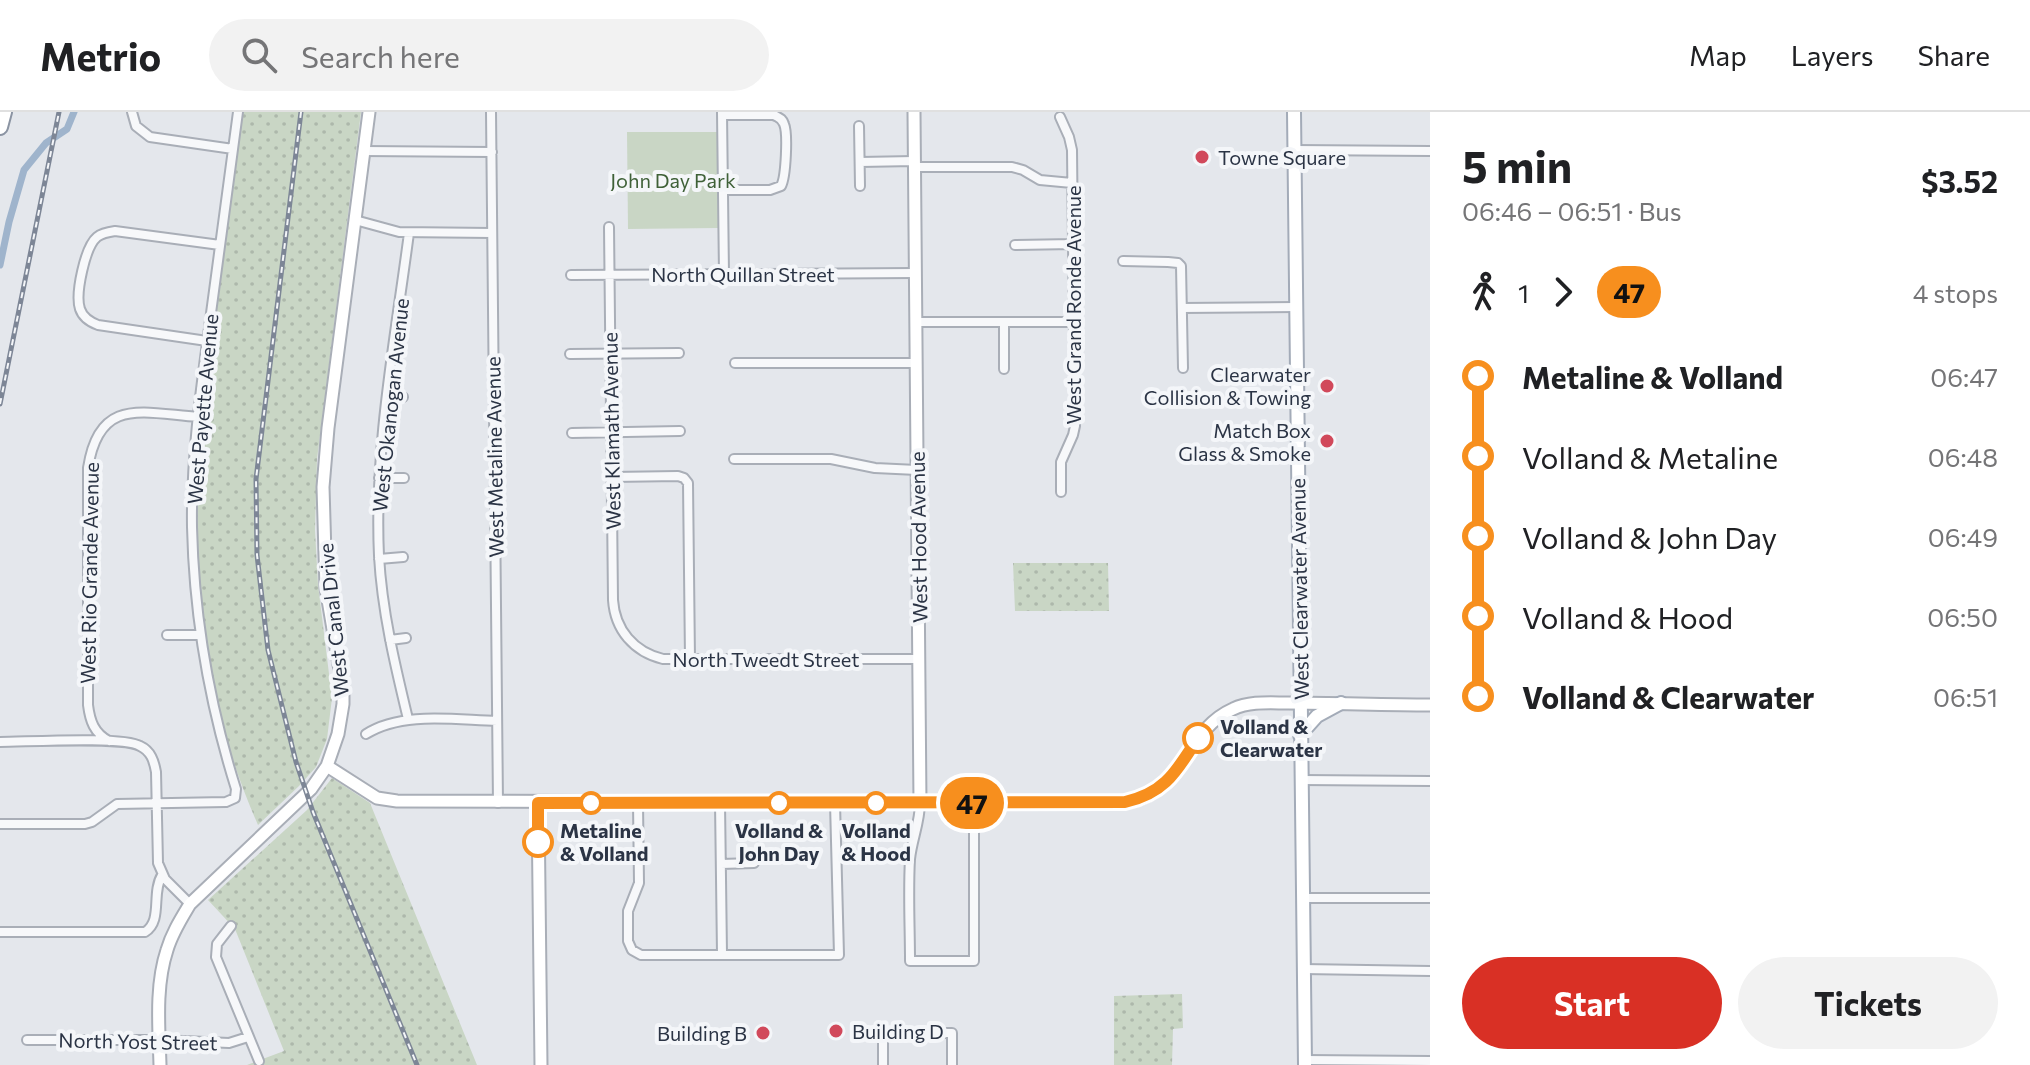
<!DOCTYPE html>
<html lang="en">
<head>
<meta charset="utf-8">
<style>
  :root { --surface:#fff; --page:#f2f2f2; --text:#202124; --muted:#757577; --line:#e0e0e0; --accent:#d93025 }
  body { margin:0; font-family:Commissioner,sans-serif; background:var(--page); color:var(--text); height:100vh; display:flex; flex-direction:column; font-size:30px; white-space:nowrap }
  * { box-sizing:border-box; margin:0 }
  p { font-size:26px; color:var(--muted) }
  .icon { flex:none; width:44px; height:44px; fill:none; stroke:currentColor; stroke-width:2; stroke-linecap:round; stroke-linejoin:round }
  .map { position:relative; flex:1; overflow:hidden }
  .sheet { display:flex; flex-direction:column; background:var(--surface); width:600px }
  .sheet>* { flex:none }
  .badge { padding:0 16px; border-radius:26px; font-size:28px; line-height:52px }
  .map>.badge { position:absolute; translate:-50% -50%; box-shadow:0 0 0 4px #fff }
  .legs { display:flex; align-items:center; gap:12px; height:88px; padding:0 32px; font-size:26px }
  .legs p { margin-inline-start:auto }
  .head { display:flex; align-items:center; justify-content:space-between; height:136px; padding:0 32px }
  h1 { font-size:44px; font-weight:700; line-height:60px }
  .cta { display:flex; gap:16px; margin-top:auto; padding:16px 32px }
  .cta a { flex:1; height:92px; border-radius:48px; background:var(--accent); color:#fff; font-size:32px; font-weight:700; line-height:92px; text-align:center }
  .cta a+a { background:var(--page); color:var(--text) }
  ul { padding:0 32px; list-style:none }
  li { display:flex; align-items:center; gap:28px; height:80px; font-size:30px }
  li i { display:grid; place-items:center; width:12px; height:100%; margin:0 10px; background:currentColor }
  li i::after { content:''; width:20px; height:20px; margin:-10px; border:6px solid; border-radius:50%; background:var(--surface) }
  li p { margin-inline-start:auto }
  li:first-child i { background:linear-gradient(#0000 50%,currentColor 0) }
  li:last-child i { background:linear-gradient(currentColor 50%,#0000 0) }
  header { display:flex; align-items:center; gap:48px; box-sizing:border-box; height:112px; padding:0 40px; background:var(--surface); border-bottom:2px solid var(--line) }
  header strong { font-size:38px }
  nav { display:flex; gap:44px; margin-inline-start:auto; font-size:28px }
  .search { width:560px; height:72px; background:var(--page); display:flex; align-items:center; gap:20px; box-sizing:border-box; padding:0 28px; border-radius:44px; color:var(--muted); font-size:30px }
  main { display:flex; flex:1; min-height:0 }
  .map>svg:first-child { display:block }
  .grass { fill:url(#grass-dots) }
  .park { fill:#c9d6c5 }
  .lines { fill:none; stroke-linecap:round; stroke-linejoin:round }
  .canal { stroke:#9fb4cc; stroke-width:7 }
  .street-casing { stroke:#a9aeb7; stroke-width:12 }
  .secondary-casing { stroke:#a9aeb7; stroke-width:15 }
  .primary-casing { stroke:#a3abb8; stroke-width:16 }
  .highway-casing { stroke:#8b94a3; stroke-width:18 }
  .street { stroke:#f7f8fa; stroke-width:8 }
  .secondary { stroke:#fff; stroke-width:11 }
  .primary { stroke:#fff; stroke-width:12 }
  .highway { stroke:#fff; stroke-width:14 }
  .rail-casing { stroke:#7d8696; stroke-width:5 }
  .rail { stroke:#f4f6f9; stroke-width:2; stroke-dasharray:6; stroke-linecap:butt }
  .line-1-casing { stroke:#fff; stroke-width:18 }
  .line-1 { stroke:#f78f1e; stroke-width:12 }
  .poi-dot { fill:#d1495b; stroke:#f4f6f9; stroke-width:3 }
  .stop-1-dot { fill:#fff; stroke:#f78f1e; stroke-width:4 }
  .labels { text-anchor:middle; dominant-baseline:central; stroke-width:8; stroke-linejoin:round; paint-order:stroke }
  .poi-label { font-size:20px; fill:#2b3445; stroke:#f4f6f9; text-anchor:end }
  .park-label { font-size:20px; fill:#3f6138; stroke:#f4f6f9 }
  .street-label { font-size:20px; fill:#2b3445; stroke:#f4f6f9 }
  .stop-label { font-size:20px; font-weight:bold; fill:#2b3445; stroke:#f4f6f9; text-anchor:start }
</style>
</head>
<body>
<header>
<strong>Metrio</strong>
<div class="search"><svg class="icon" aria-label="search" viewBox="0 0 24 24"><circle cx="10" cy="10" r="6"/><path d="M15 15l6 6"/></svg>Search here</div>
<nav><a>Map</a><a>Layers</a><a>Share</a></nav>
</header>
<main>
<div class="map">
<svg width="1430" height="953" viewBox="0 0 1430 953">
  <defs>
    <pattern id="grass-dots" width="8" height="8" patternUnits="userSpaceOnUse" patternTransform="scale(2)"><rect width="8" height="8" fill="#c9d6c5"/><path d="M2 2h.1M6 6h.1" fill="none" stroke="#adb8ab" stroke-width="1.8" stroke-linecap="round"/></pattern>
  </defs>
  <rect width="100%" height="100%" fill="#e4e7ec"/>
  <path class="grass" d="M241,0H361L317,347L315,418L318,473L332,586L327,627L316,655L299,674L258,713C218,623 197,521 196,423C195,350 205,277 214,205C223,137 232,68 241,0Z
    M1013,451H1108L1109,499H1015Z
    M332,666L370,691L477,953H247L284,939L235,817L208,788L307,698Z
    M1182,882L1183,916L1173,917L1172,953H1114V884Z"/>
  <path class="park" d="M627,20H718V116L628,117Z"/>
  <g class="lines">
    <path class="canal" d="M0,153L9,110L24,58L46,31L67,17L74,0"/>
    <defs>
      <path id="street" d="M132,0L136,14L150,25L233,37
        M491,0L498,691
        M722,1L724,162
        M722,3H774C779,6 782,6 784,12C788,21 786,65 781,74L770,78H723
        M1060,5L1069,25L1072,38L1075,314L1073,323L1061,350V380
        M859,14L860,74
        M1294,38L1430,39
        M363,39L492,40
        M860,50L914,49
        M914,55H1012L1023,58L1040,68L1072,71
        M355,108L399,120L492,121
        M609,115L613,488C615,518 634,540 663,547H919
        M1015,133L1073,132
        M1123,149L1168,150L1178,151L1181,154L1183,256
        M571,163L915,161
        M1182,196L1296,195
        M916,210H1074
        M1004,210V257
        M207,229L98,213C90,210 83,206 80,197C75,182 85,135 97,125C102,121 108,120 115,119L220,133
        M570,242L679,241
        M735,251H916
        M388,283L403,285
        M572,321L680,319
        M734,347H831L875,356L917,358
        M612,365L678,364L684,366L688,371L690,547
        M379,366H404
        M379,447L403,445
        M167,523H200
        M390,528L406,526
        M408,607C395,553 382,499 379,444C374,336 395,228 409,121
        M366,622C402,599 455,608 497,609
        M109,629C94,621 90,609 88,593V356C99,284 143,301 198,305
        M0,630C26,630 123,624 140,634C151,639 154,649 156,660L158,751L165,767L190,792
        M1301,668L1430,669
        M638,691L639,771L628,799V829L632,838L641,843H839L835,691
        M720,691L722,842
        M920,691C920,710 912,728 910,747C908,781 910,815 910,849H974V691
        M0,712H85L92,710L117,692L226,690L235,686L236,677C209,591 194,504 192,415C191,348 200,282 209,216C218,144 228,72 238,0
        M721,752L754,751
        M1302,786H1430
        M231,814L217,832L216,845L259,949
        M0,820H145C163,809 151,781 162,763
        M1303,857L1430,859
        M27,928H160L229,931L248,925
        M1305,948L1430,949
        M883,953V921H952V953"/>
      <path id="secondary" d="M914,0L920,691
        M327,654L377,686L397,689L1118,691C1188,685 1181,620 1233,597C1250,589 1270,591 1288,591C1335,591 1383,593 1430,593
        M538,691L541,953
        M160,953C159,916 155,874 167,838C172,821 181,807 190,792L311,677L327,654L338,622L343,592V576L326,476L323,375L328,316L369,0"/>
      <path id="primary" d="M1294,0L1305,953
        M1300,623L1317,604L1341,591"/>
      <path id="highway" d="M0,15L4,0"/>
    </defs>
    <use href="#street" class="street-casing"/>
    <use href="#secondary" class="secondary-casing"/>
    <use href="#primary" class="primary-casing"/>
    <use href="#highway" class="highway-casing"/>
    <use href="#street" class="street"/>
    <use href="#secondary" class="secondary"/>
    <use href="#primary" class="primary"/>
    <use href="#highway" class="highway"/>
    <defs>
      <path id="rail" d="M301,0L256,367L257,443L268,538L296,650L313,700L417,953
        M0,292L59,0"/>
    </defs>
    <use href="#rail" class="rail-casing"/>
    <use href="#rail" class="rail"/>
  </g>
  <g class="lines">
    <defs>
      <path id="line-1" d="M538,730V691L1125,690C1166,681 1177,658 1198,626"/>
    </defs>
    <use href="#line-1" class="line-1-casing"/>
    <use href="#line-1" class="line-1"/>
  </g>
  <g class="poi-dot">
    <circle cx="1202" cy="45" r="8"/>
    <circle cx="1327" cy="274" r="8"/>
    <circle cx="1327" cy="329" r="8"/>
    <circle cx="836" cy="919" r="8"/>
    <circle cx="763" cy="921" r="8"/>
  </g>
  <g class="stop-1-dot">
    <circle cx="1198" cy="626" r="14"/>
    <circle cx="591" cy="691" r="10"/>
    <circle cx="779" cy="691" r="10"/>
    <circle cx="876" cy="691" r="10"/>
    <circle cx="538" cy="730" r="14"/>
  </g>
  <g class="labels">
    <g class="poi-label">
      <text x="1218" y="45" text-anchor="start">Towne Square</text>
      <text x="1311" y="262">Clearwater<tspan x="1311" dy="23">Collision &amp; Towing</tspan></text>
      <text x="1311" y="318">Match Box<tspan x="1311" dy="23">Glass &amp; Smoke</tspan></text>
      <text x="852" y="919" text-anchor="start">Building D</text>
      <text x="747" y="921">Building B</text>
    </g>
    <g class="park-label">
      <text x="673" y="68">John Day Park</text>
    </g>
    <g class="street-label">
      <text x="743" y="162">North Quillan Street</text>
      <text transform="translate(1073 193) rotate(-90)">West Grand Ronde Avenue</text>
      <text transform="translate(390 293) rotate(-84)">West Okanogan Avenue</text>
      <text transform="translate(202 297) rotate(-85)">West Payette Avenue</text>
      <text transform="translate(611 319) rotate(-91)">West Klamath Avenue</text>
      <text transform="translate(494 345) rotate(-91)">West Metaline Avenue</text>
      <text transform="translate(918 425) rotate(-91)">West Hood Avenue</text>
      <text transform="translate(89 461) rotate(-89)">West Rio Grande Avenue</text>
      <text transform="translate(1299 477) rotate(-91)">West Clearwater Avenue</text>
      <text transform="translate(333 508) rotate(-96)">West Canal Drive</text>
      <text x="766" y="547">North Tweedt Street</text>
      <text transform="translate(138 929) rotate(1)">North Yost Street</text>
    </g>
    <g class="stop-label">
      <text x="1220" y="614">Volland &amp;<tspan x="1220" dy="23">Clearwater</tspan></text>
      <text x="560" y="718">Metaline<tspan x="560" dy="23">&amp; Volland</tspan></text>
      <text x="779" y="718" text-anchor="middle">Volland &amp;<tspan x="779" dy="23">John Day</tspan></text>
      <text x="876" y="718" text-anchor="middle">Volland<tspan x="876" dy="23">&amp; Hood</tspan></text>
    </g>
  </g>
</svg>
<b class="badge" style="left:972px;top:691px;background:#f78f1e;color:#111">47</b>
</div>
<section class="sheet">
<div class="head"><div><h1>5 min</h1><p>06:46 – 06:51 · Bus</p></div><b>$3.52</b></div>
<div class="legs"><svg class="icon" aria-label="walk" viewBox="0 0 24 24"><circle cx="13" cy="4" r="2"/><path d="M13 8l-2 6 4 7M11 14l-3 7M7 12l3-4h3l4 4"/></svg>1<svg class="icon" aria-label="forward" viewBox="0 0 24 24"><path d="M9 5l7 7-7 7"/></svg><b class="badge" style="background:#f78f1e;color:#111">47</b><p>4 stops</p></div>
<ul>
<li><i style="color:#f78f1e"></i><b>Metaline &amp; Volland</b><p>06:47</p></li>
<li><i style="color:#f78f1e"></i><span>Volland &amp; Metaline</span><p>06:48</p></li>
<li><i style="color:#f78f1e"></i><span>Volland &amp; John Day</span><p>06:49</p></li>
<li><i style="color:#f78f1e"></i><span>Volland &amp; Hood</span><p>06:50</p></li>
<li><i style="color:#f78f1e"></i><b>Volland &amp; Clearwater</b><p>06:51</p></li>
</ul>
<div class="cta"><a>Start</a><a>Tickets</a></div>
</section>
</main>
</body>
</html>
